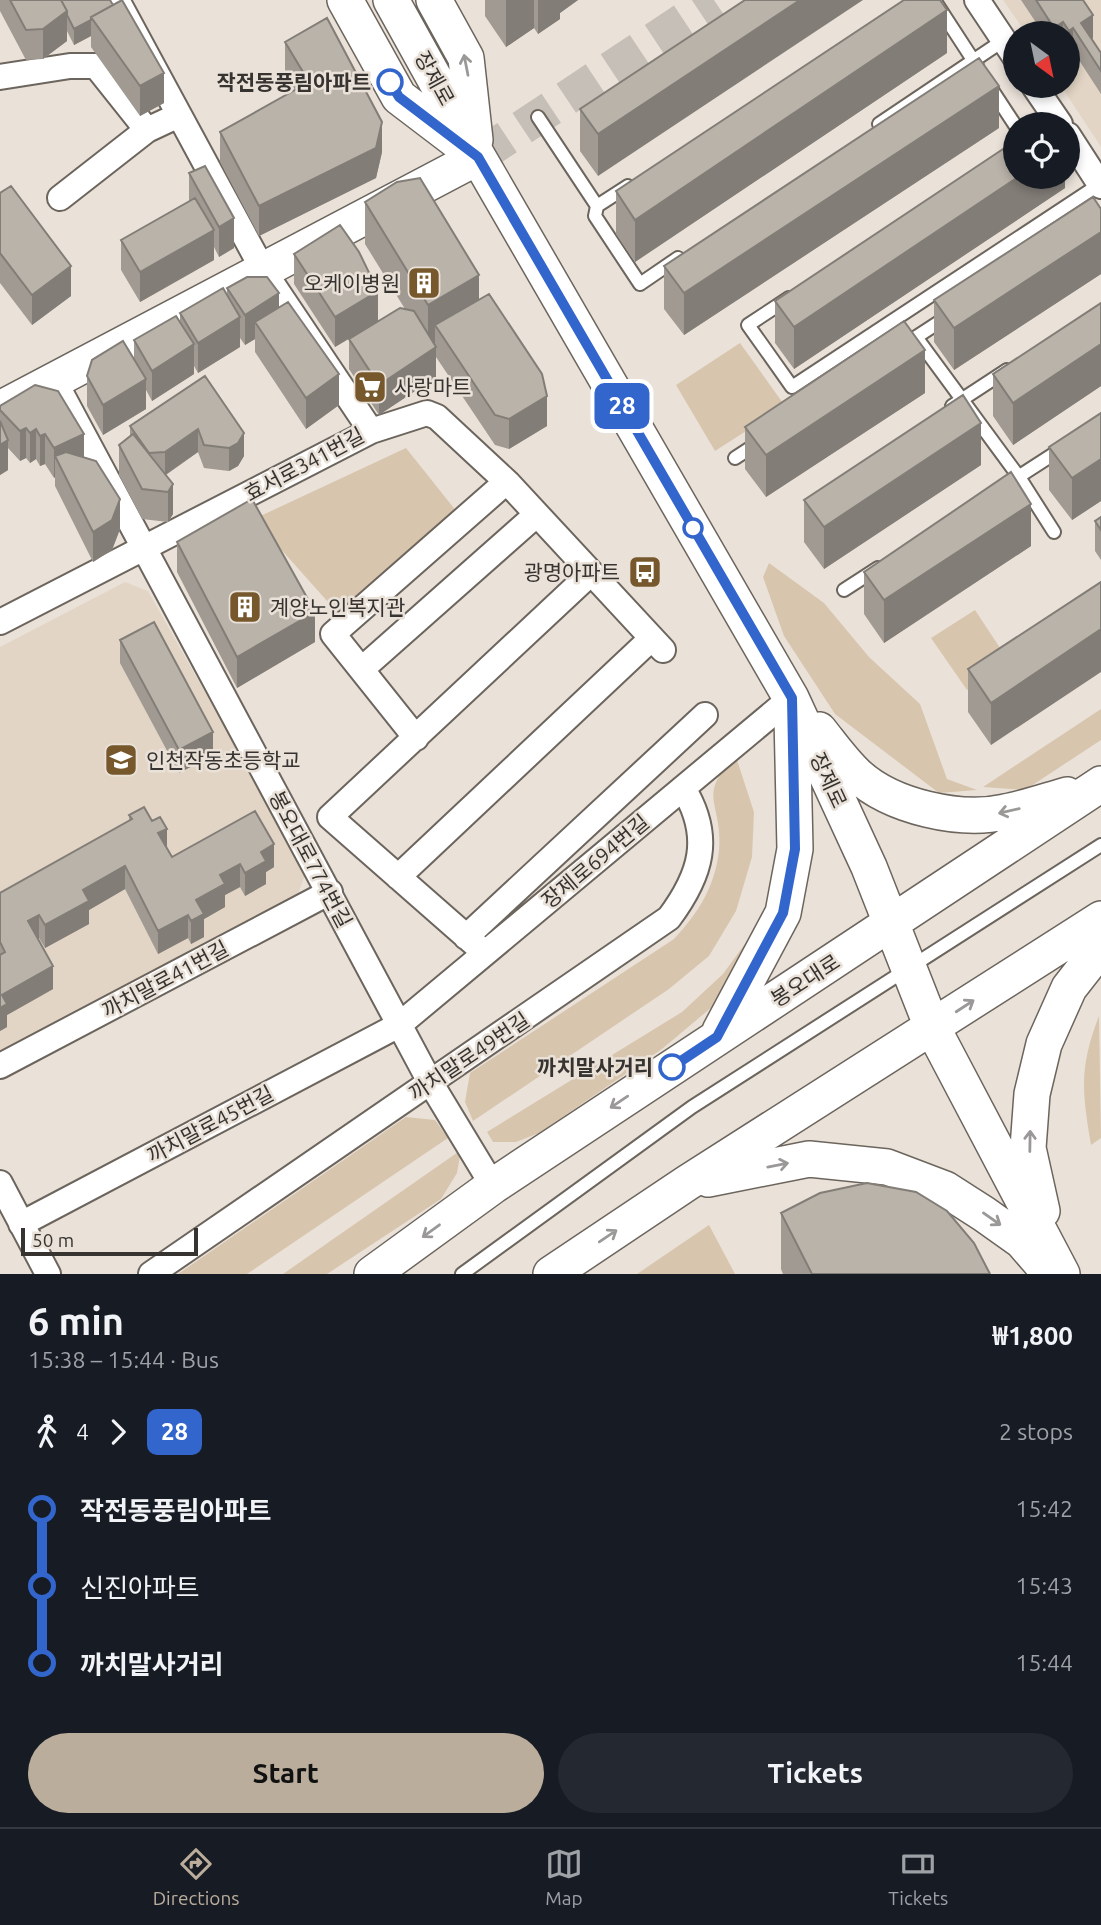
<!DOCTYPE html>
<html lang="en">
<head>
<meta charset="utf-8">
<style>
  :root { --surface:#171b24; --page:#242831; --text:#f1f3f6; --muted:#9ea1a6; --line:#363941; --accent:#baad9c }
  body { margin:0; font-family:Ubuntu,"Noto Sans KR",sans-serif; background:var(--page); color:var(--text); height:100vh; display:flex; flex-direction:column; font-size:26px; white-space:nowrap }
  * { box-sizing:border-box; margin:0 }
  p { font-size:23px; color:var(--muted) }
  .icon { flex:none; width:38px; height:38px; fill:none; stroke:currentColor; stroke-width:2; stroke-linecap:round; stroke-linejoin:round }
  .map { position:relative; height:1274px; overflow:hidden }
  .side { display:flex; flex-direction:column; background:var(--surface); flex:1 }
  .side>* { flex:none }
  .badge { padding:0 14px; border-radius:10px; font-size:24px; line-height:46px }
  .needle { width:46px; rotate:147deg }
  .buttons { position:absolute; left:1003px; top:21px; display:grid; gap:14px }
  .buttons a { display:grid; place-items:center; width:77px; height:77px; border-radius:50%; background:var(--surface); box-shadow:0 4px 10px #0003; font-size:35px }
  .scale { position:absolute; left:21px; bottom:18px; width:177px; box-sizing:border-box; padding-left:7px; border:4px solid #363330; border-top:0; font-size:19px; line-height:24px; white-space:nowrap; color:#363330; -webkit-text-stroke:5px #eae2d9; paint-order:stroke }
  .map>.badge { position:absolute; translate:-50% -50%; box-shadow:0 0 0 4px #fff }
  .legs { display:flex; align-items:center; gap:10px; height:77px; padding:0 28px; font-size:23px }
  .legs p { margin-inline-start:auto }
  .summary { display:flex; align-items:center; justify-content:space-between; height:119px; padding:0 28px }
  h1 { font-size:38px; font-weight:700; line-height:52px }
  .button { display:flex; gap:14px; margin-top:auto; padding:14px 28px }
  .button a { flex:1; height:80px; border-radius:42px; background:var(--accent); color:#111; font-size:28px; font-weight:700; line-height:80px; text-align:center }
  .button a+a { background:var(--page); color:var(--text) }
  ul { padding:0 28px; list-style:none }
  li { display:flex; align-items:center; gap:24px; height:77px; font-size:26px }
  li i { display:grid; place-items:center; width:10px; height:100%; margin:0 9px; background:currentColor }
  li i::after { content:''; width:18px; height:18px; margin:-9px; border:5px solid; border-radius:50%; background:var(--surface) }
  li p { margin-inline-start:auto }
  li:first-child i { background:linear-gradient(#0000 50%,currentColor 0) }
  li:last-child i { background:linear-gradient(currentColor 50%,#0000 0) }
  .dock { display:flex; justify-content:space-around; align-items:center; height:98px; border-top:2px solid var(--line); background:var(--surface); font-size:19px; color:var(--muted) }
  .dock a { display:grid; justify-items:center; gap:4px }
  .dock .current { color:var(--accent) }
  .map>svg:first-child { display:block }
  .built { fill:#e2d5c5 }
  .green { fill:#d8c5ad }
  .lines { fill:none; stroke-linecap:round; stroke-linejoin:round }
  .secondary-tunnel { stroke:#c6bfb7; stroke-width:35; stroke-dasharray:35 18; stroke-linecap:butt }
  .lane-casing { stroke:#6c655d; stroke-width:16 }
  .street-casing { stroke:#6c655d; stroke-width:28 }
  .secondary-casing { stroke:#6c655d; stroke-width:38 }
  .lane { stroke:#fff; stroke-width:12 }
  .street { stroke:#fff; stroke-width:24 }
  .secondary { stroke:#fff; stroke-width:35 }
  .wall { fill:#a09a92 }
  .shaded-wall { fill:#827d77 }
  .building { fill:#bab3aa; stroke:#827d77; stroke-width:2 }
  .oneway { stroke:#9a9998 }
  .line-1-casing { stroke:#fff; stroke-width:16 }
  .line-1 { stroke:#36c; stroke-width:10 }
  .stop-1-dot { fill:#fff; stroke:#36c; stroke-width:3.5 }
  .labels { text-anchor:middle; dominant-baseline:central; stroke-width:5; stroke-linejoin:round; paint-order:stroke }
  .street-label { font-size:21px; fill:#363330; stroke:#eae2d9 }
  .stop-label { font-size:21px; font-weight:bold; fill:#363330; stroke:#eae2d9; text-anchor:end }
  .poi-label { font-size:21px; fill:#363330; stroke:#eae2d9; text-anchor:start }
</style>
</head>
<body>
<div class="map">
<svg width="1101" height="1274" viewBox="0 0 1101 1274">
  <rect width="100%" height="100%" fill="#eae2d9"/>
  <path class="built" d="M1003,0H1101V147L1061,86H1068V33H1026Z
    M125,582L148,591L306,872L298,894L0,1053V647Z"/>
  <path class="green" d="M740,343L785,406L715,451L676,385Z
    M406,448L457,512L344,620L254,519Z
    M769,563L824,603L869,657L920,704L947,779L977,790L939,793L835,714L784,636L763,577Z
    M975,610L1010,663L967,690L931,638Z
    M1101,709V740L1025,790L983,787Z
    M736,757L754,812L752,857L736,911L709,956L669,989L473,1121L465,1102L470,1073L674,939C698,913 715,887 719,850C723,803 695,795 736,757Z
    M763,919L718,1002L662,1049L539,1133L516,1142H493L487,1132L682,1012L723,974Z
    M1099,1016L1101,1138L1091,1145C1082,1092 1079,1067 1099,1016Z
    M406,1117L435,1120L448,1138L247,1274H178Z
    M461,1150L457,1173L441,1199L327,1274H283Z
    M709,1225L735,1274H637Z"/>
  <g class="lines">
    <path class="secondary-tunnel" d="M478,157L714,0"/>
    <defs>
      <path id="lane" d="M934,0L977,66
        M990,87L1015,125
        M538,117L597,206L628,186
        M879,124L1004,40
        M597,206L595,216L640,284L678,258
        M789,298L748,325L792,387L1100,184
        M916,337L1019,477L1054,532
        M904,345L947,317
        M952,406L1007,370
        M735,458L758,443
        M1001,488L1063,448
        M844,590L878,568
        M462,1274L692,1107L1101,845"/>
      <path id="street" d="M977,0L1015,57
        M0,77L70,66H96L147,130
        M1034,86L1060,124
        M1068,135L1101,186
        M60,198L147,130L179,115
        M54,380L430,1082L493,1186
        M371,431L427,413L437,417L508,483L663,650
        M0,622L371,431L263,270L117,0
        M362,669L536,515
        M416,738L333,634L505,483
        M398,877L652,638
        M466,937L705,715
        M485,953L330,817L591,573
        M0,1066L330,892
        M0,1183L48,1274
        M21,1224L399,1025L791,698
        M151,1274L669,918C701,875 713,837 683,788"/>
      <path id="secondary" d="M345,0L399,97L466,148
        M391,0L478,157L791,698L869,867L932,1027L1062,1274
        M434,0L466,58L475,140
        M0,409L478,157
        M819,730C831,745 843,762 857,775C892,807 960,822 1005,812C1026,808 1046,801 1067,795
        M720,1031L783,913L795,849L792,716
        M708,1179L809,1159L887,1167L945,1189L984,1214L1022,1241L1047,1270
        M1042,1211L1028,1148L1032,1094L1044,1044L1069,988L1101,947
        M372,1274L493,1186L1101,784
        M551,1274L687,1183L1101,919"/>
    </defs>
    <use href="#lane" class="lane-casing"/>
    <use href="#street" class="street-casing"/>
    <use href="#secondary" class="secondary-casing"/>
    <use href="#lane" class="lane"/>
    <use href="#street" class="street"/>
    <use href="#secondary" class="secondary"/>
  </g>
  <path class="wall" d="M0,0H110L164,103L140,116L91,47V36L74,45L67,31V41L43,59L26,60L0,11Z
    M485,0H578L560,13V19L538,34L534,28L506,47L485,16Z
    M745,0L598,176L580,151V109Z
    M1021,0H1083L1093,38L1092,39L1101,53V94L1073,51L1069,54L1068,51V33H1043Z
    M285,42L382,152L376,178L259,236L220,162V132L295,90L285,72Z
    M947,53L635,262L616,234V191Z
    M999,128L684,335L664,309V266Z
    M189,173L234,248L219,257L214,247V260L140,302L121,270V240L189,201Z
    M1065,177V188L794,369L775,343V301Z
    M0,193L71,296L32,325L0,283Z
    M365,202L479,299L547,426L509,449L495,445L436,357V377L379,415L349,369V339L374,324L335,347L294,284V254L378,321L405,309L365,244Z
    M1101,209V274L954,370L934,342V300Z
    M227,288L279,307L339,405L306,429L255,352V339L245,345L240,338V347L198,373L194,366V374L152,401L146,390V409L103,435L87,406V376L134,359V340L180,321V313L227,296Z
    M1101,303V386L1013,445L993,416V374Z
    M205,376L244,456L238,466L229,471L204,468L198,452L166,475L173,514L168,522L142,519L119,475V445L130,436V426Z
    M925,393L766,497L745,469V427Z
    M0,406L84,457L120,529L112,550L93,562L55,486V477L54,478L45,464L40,466L36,459L30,463L26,458L20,461L8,448V470L0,475Z
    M1101,413V501L1072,520L1049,490V447Z
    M981,465L824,569L804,542V500Z
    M1101,517V560L1095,551V521Z
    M177,542L315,642L237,688L177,572Z
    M1031,546L884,643L864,614V572Z
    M1101,582L991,745L968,712V669Z
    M120,640L213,755L179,773L120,663Z
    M129,815L167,849L172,857L274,867L266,872V884L245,896L240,887L225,895V907L204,919V937L191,944L188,938L158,954L125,889L89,910V924L45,948L39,938H38L53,989L7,1015V1027L0,1031V893L129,821Z
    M781,1213L990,1274H783L781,1269Z"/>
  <path class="shaded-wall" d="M506,0H534V28L506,47Z
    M538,0H578L560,13V19L538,34Z
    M800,0H863L598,176V134Z
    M947,10V53L635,262V220Z
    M67,11V41L43,59V29Z
    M1093,15V38L1084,44L1081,23Z
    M91,20V36L74,45V29Z
    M1063,22V33H1054V28Z
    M1073,28V51L1069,54V31Z
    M164,73V103L140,116V86Z
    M999,86V128L684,335V293Z
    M382,122V152L376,178L259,236V206Z
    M1018,177H1065V188L794,369V327Z
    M234,218V248L219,257V227Z
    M214,230V260L140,302V272Z
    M1101,232V274L954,370V328Z
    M71,266V296L32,325V295Z
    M479,275V318L435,325V343L428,347V305Z
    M378,291V321L335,347V317Z
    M279,293V323L255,322V339L245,345V315Z
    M240,317V347L198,373V343Z
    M194,344V374L152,401V371Z
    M1101,344V386L1013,445V403Z
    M436,347V377L379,415V385Z
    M925,350V393L766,497V455Z
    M339,374V405L306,429V398Z
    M146,379V409L103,435V405Z
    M547,396V426L509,449V419Z
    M981,423V465L824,569V527Z
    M26,428V458L20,461V431Z
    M36,429V459L30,463V433Z
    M198,429V452L165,475V452Z
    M244,433V456L238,466L229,471V448Z
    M45,434V464L40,466V436Z
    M84,434V464L55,456V477L54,478V448Z
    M8,440V470L0,475V445Z
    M1101,459V501L1072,520V478Z
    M173,484V514L168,522V492Z
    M120,499V529L112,550L93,562V532Z
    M1031,504V546L884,643V600Z
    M315,612V642L237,688V657Z
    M1101,629V672L991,745V703Z
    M213,732V755L179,773V750Z
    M167,829V852L158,833Z
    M274,844V867L266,872V884L245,896V873L261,852Z
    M240,864V887L225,895V907L204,919V937L191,944V921L196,900L220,875Z
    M125,866V889L89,910V924L45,948V925L83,890Z
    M39,915V938L28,944V921Z
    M188,915V938L158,954V931Z
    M53,966V989L7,1015V1027L0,1031V1008L2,995Z"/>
  <path class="building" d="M10,0H61L67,11L43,29L26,30Z
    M61,0H110L113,5L91,17V20L74,29L67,15V11Z
    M122,0L164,73L140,86L91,17Z
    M745,0H800L598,134L580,109Z
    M904,0H940L947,10L635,220L616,191Z
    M1036,0H1083L1093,15L1081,23L1101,53V71L1073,28L1069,31L1063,22L1054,28Z
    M327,18L382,122L376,148L259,206L220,132L309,82L285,42Z
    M979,58L999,86L684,293L664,266Z
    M1048,119L1052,124H1040Z
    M1015,141V177H1018L794,327L775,301Z
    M205,166L234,218L219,227L189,173Z
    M420,178L479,275L428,305L365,202L397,182Z
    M11,186L71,266L32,295L0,253V193Z
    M1093,197L1101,209V232L954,328L934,300Z
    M195,198L214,230L140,272L121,240Z
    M340,225L359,252L378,291L335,317L294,254Z
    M247,277H267L279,293L245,315L227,288Z
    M223,288L240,317L198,343L180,313Z
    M489,294L542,374L547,396L509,419L495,415L435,325Z
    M288,302L339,374L306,398L255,322Z
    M1101,303V344L1013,403L993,374Z
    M400,308L414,311L436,347L379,385L349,339Z
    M176,316L194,344L152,371L134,340Z
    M904,321L925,350L766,455L745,427Z
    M123,341L146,379L103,405L87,376L92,360Z
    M205,376L244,433L238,443L229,448L204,445L198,429L165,452L149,453L130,426Z
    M35,385L58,391L84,434L54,448L45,434L40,436L36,429L30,433L26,428L20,431L0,410V406Z
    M963,395L981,423L824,527L804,500Z
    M1101,413V459L1072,478L1049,447Z
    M0,421L8,440L0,445Z
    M133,434L173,484L168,492L142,489L119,445Z
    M66,452L96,461L120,499L112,520L93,532L55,456Z
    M1011,472L1031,504L884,600L864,572Z
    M252,499L315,612L237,657L177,542Z
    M1101,517V530L1095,521Z
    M1101,582V629L991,703L968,669Z
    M154,622L213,732L179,750L120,640Z
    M144,807L152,821L160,817L167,829L158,833L172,857L255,811L274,844L261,852L266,861L245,873L240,864L220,875L225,884L196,900L204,914L191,921L188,915L158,931L125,866L83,890L89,901L45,925L39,915L28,921L53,966L2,995L7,1004L0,1008V955L5,952L0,942V893L132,819L129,815Z
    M867,1183L916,1192L947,1211L974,1243L990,1274H812L781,1213L820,1193Z"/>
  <defs><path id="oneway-shaft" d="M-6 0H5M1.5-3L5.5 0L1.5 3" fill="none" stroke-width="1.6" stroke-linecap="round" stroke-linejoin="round" transform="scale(1.75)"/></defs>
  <g class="oneway">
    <use href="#oneway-shaft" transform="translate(466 65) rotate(-101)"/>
    <use href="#oneway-shaft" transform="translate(1009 811) rotate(167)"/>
    <use href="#oneway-shaft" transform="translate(965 1006) rotate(-33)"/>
    <use href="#oneway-shaft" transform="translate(619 1102) rotate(146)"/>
    <use href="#oneway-shaft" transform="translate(1030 1141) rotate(-89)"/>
    <use href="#oneway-shaft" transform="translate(778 1165) rotate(-11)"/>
    <use href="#oneway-shaft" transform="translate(992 1219) rotate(35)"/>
    <use href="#oneway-shaft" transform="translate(431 1231) rotate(144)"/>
    <use href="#oneway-shaft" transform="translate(608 1236) rotate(-34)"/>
  </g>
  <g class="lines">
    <defs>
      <path id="line-1" d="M390,82L399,97L478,157L792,698L795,849L783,913L717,1037L672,1067"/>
    </defs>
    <use href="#line-1" class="line-1-casing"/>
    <use href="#line-1" class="line-1"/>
  </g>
  <defs>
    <symbol id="building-square" viewBox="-11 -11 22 22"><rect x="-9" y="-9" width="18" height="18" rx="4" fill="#77582d" stroke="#eae2d9"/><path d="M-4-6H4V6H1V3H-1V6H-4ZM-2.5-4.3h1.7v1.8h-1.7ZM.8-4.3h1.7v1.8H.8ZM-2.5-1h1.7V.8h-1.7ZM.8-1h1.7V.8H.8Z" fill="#fff"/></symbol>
    <symbol id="supermarket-square" viewBox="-11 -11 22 22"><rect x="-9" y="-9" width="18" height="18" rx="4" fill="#77582d" stroke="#eae2d9"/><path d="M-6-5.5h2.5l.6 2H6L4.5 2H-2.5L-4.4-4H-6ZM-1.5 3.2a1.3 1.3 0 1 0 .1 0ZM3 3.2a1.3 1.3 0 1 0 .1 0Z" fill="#fff"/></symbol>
    <symbol id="bus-square" viewBox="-11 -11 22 22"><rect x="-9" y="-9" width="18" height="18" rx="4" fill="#77582d" stroke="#eae2d9"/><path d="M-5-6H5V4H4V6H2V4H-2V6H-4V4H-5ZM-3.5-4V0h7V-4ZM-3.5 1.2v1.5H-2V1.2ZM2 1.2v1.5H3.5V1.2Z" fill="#fff"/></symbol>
    <symbol id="school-square" viewBox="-11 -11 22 22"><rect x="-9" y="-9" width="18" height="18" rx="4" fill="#77582d" stroke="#eae2d9"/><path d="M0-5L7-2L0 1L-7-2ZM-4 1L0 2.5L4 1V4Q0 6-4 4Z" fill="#fff"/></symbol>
  </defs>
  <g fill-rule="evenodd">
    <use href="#building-square" x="405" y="264" width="38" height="38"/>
    <use href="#supermarket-square" x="351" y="368" width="38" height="38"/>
    <use href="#bus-square" x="626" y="553" width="38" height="38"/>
    <use href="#building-square" x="226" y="588" width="38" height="38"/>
    <use href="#school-square" x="102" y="741" width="38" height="38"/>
  </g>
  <g class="stop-1-dot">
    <circle cx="390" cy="82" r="12"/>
    <circle cx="693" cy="528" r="9"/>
    <circle cx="672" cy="1067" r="12"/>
  </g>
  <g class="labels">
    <g class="street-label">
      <text transform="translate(435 78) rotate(61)">장제로</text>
      <text transform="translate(304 464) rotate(-28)">효서로341번길</text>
      <text transform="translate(829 780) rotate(65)">장제로</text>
      <text transform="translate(311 859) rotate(62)">봉오대로774번길</text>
      <text transform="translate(595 861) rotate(-40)">장제로694번길</text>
      <text transform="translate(165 979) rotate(-28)">까치말로41번길</text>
      <text transform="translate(805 980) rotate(-33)">봉오대로</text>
      <text transform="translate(469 1056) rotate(-34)">까치말로49번길</text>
      <text transform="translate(210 1124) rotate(-28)">까치말로45번길</text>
    </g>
    <g class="stop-label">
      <text x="371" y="82">작전동풍림아파트</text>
      <text x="653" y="1067">까치말사거리</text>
    </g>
    <g class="poi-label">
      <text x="400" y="283" text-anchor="end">오케이병원</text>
      <text x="394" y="387">사랑마트</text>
      <text x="620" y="572" text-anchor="end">광명아파트</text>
      <text x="270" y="607">계양노인복지관</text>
      <text x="146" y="760">인천작동초등학교</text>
    </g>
  </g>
</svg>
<div class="buttons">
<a><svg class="needle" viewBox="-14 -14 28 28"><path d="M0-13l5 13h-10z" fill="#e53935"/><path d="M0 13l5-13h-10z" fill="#9ea1a6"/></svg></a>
<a><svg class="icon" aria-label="locate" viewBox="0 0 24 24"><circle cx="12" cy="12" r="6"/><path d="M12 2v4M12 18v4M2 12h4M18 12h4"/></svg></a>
</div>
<div class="scale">50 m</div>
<b class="badge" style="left:622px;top:406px;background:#36c;color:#fff">28</b>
</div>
<section class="side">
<div class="summary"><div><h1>6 min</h1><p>15:38 – 15:44 · Bus</p></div><b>₩1,800</b></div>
<div class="legs"><svg class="icon" aria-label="walk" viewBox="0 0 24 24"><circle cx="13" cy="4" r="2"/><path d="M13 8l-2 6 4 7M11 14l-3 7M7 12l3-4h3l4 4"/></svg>4<svg class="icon" aria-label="forward" viewBox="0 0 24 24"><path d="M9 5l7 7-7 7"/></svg><b class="badge" style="background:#36c;color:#fff">28</b><p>2 stops</p></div>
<ul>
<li><i style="color:#36c"></i><b>작전동풍림아파트</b><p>15:42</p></li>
<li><i style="color:#36c"></i><span>신진아파트</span><p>15:43</p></li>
<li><i style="color:#36c"></i><b>까치말사거리</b><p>15:44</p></li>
</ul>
<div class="button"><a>Start</a><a>Tickets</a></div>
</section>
<nav class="dock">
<a class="current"><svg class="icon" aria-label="directions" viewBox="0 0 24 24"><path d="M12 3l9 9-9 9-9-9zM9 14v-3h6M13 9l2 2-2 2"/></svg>Directions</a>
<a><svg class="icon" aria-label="map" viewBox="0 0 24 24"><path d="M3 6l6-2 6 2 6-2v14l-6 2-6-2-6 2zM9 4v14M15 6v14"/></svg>Map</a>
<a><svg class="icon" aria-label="tickets" viewBox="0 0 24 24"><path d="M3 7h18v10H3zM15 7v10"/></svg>Tickets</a>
</nav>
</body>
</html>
